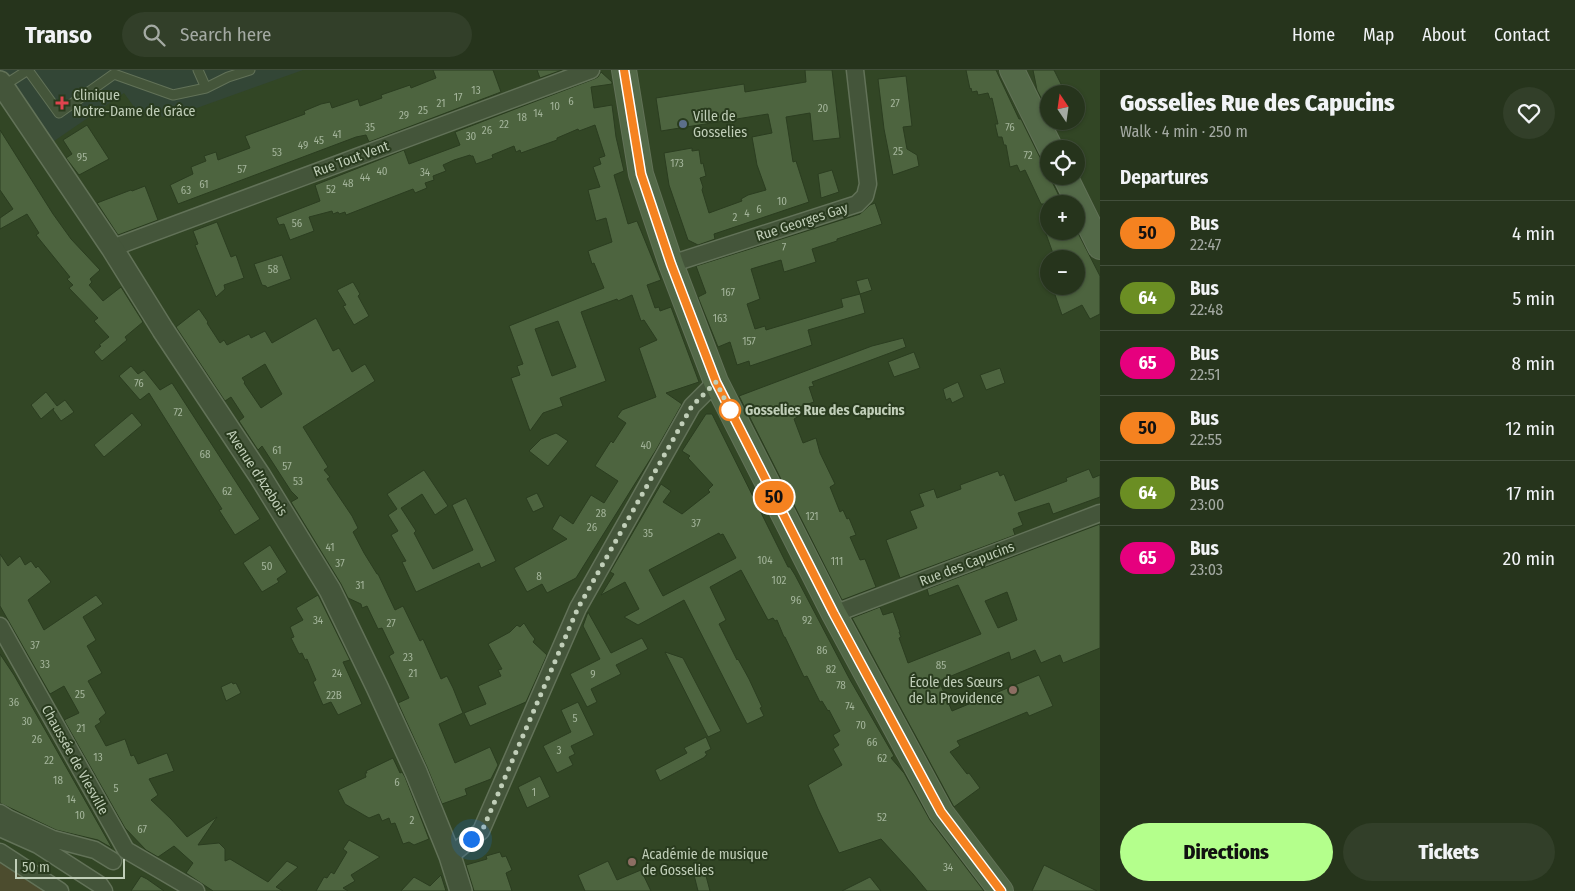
<!DOCTYPE html>
<html lang="en">
<head>
<meta charset="utf-8">
<style>
  :root { --surface:#26341c; --page:#323f29; --text:#f1f3f6; --muted:#a4aaa3; --line:#424f3b; --accent:#b4ff8c }
  body { margin:0; font-family:"Fira Sans Condensed",sans-serif; background:var(--page); color:var(--text); height:100vh; display:flex; flex-direction:column; font-size:19px; white-space:nowrap }
  * { box-sizing:border-box; margin:0 }
  p { font-size:16px; color:var(--muted) }
  .icon { flex:none; width:28px; height:28px; fill:none; stroke:currentColor; stroke-width:2; stroke-linecap:round; stroke-linejoin:round }
  .map { position:relative; flex:1; overflow:hidden }
  .drawer { display:flex; flex-direction:column; background:var(--surface); width:475px }
  .drawer>* { flex:none }
  .badge { padding:0 10px; border-radius:16px; font-size:18px; line-height:32px }
  .needle { width:32px; rotate:347deg }
  .fabs { position:absolute; left:1040px; top:15px; display:grid; gap:10px }
  .fabs a { display:grid; place-items:center; width:45px; height:45px; border-radius:50%; background:var(--surface); box-shadow:0 1px 4px #0004,0 0 0 1px var(--line); font-size:25px }
  .scale { position:absolute; left:15px; bottom:12px; width:110px; box-sizing:border-box; padding-left:5px; border:2px solid #c0ceb8; border-top:0; font-size:14px; line-height:18px; white-space:nowrap; color:#c0ceb8; -webkit-text-stroke:4px #293b1e; paint-order:stroke }
  .you { position:absolute; width:25px; height:25px; margin:-12px; border:4px solid #fff; border-radius:50%; background:#1a73e8; box-shadow:0 0 0 8px #1a73e833 }
  .map>.badge { position:absolute; translate:-50% -50%; box-shadow:0 0 0 2px #fff }
  h2 { padding:0 20px; font-size:19px; line-height:45px }
  .round { display:grid; place-items:center; flex:none; width:52px; height:52px; border-radius:26px; background:var(--page) }
  .summary { display:flex; align-items:center; justify-content:space-between; height:85px; padding:0 20px }
  h1 { font-size:24px; font-weight:800; line-height:38px }
  .primary-button { display:flex; gap:10px; margin-top:auto; padding:10px 20px }
  .primary-button a { flex:1; height:58px; border-radius:30px; background:var(--accent); color:#111; font-size:20px; font-weight:800; line-height:58px; text-align:center }
  .primary-button a+a { background:var(--page); color:var(--text) }
  ul { padding:0; list-style:none }
  li { display:flex; align-items:center; gap:15px; height:65px; padding:0 20px; border-top:1px solid var(--line) }
  li div { flex:1 }
  li b { display:block; font-size:19px }
  li em { font-style:normal }
  li .badge { min-width:55px; font-weight:700; text-align:center }
  header { display:flex; align-items:center; gap:30px; box-sizing:border-box; height:70px; padding:0 25px; background:var(--surface); border-bottom:1px solid var(--line) }
  header strong { font-size:24px }
  nav { display:flex; gap:28px; margin-inline-start:auto; font-size:18px }
  .search { width:350px; height:45px; background:var(--page); display:flex; align-items:center; gap:12px; box-sizing:border-box; padding:0 18px; border-radius:28px; color:var(--muted); font-size:19px }
  main { display:flex; flex:1; min-height:0 }
  .map>svg:first-child { display:block }
  .medical { fill:#334636 }
  .green { fill:#4c4c2e }
  .building { fill:#4d643f; stroke:#2b3d20; fill-rule:evenodd }
  .lines { fill:none; stroke-linecap:round; stroke-linejoin:round }
  .service-casing { stroke:#627258; stroke-width:11 }
  .minor-casing { stroke:#627258; stroke-width:19 }
  .tertiary-casing { stroke:#627258; stroke-width:24 }
  .secondary-casing { stroke:#627258; stroke-width:26 }
  .service { stroke:#44553a; stroke-width:9 }
  .minor { stroke:#44553a; stroke-width:16 }
  .tertiary { stroke:#44553a; stroke-width:21 }
  .secondary { stroke:#536948; stroke-width:24 }
  .line-casing { stroke:#fff; stroke-width:11 }
  .line { stroke:#f58220; stroke-width:8 }
  .walk { stroke:#c0ceb8; stroke-width:5; stroke-dasharray:0 9 }
  .health-dot { fill:#e0444e; stroke:#293b1e; stroke-width:2 }
  .service-dot { fill:#5c6f8a; stroke:#293b1e; stroke-width:2 }
  .stop-dot { fill:#fff; stroke:#f58220; stroke-width:2.5 }
  .education-dot { fill:#8d6e63; stroke:#293b1e; stroke-width:2 }
  .labels { text-anchor:middle; dominant-baseline:central; stroke-width:4; stroke-linejoin:round; paint-order:stroke }
  .number-label { font-size:11px; fill:#a3b49a }
  .poi-label { font-size:14px; fill:#c0ceb8; stroke:#293b1e; text-anchor:start }
  .street-label { font-size:14px; fill:#c0ceb8; stroke:#293b1e }
  .stop-label { font-size:14px; font-weight:bold; fill:#c0ceb8; stroke:#293b1e; text-anchor:start }
</style>
</head>
<body>
<header>
<strong>Transo</strong>
<div class="search"><svg class="icon" aria-label="search" viewBox="0 0 24 24"><circle cx="10" cy="10" r="6"/><path d="M15 15l6 6"/></svg>Search here</div>
<nav><a>Home</a><a>Map</a><a>About</a><a>Contact</a></nav>
</header>
<main>
<div class="map">
<svg width="1100" height="821" viewBox="0 0 1100 821">
  <rect width="100%" height="100%" fill="#324625"/>
  <path class="medical" d="M0,0H303L169,48L137,41L124,23L44,78L0,12Z"/>
  <path class="green" d="M0,784L58,821H0Z"/>
  <path class="building" d="M433,0H493L501,22L369,72L366,65L356,67L178,134L170,115L193,104L191,97L206,91L204,86L216,82L218,90L250,78L245,66L305,44L304,41L321,34L330,32L332,38L358,29L360,36L382,28L381,25L410,15L411,18L436,8Z
    M537,0H562L540,8Z
    M805,0H832L840,68L813,71L810,43L786,47L793,92L796,91L809,132L714,164L715,169L698,175L688,170L669,115L664,83L692,78V81L699,80L701,94L703,93L706,106L700,108L703,117L702,120L709,143L742,131L741,129L748,125L766,120L757,95L752,67L772,63L768,44L661,61L656,28L744,14L745,22L806,12Z
    M966,0H996L1019,49H1021L1063,134H1041L1025,100L1020,102L1017,95L1010,97L1006,75H1004L1002,67H998L995,54H998L992,28L990,29L988,23L978,25L977,21L972,22L971,18L970,19Z
    M1033,0H1054L1066,24H1049V43L1037,20Z
    M601,2L612,12V14L591,17L594,38L612,35L616,67L624,101L614,105L628,154L637,151L661,210L647,215L655,238L659,237L660,241L671,237L699,312L666,323L682,334L656,380L576,508L547,523L542,514L527,522L514,498L567,469L552,459L560,445L573,454L591,425L604,433L618,411L595,396L611,371L613,373L626,353L617,347L622,340L656,327L639,278L657,270L644,250L641,251L632,225L618,231L617,229L581,242L606,311L560,328L563,336L543,343L530,361L511,308L520,305L517,296L523,294L509,256L604,218L594,193L592,194L588,181L612,172L606,148L596,151L588,120L600,117L593,97L601,94L599,88L605,86L595,55L579,61L578,59L557,68V70L521,83L520,80L516,82L514,76L492,85L493,88L476,94L473,86H471L470,85L454,90L443,95L446,101L433,106L434,110L425,113L427,118L415,123L413,119L346,145L345,142L339,144L338,142L333,144L332,141L309,147L314,161L290,170L284,154L279,155L276,148L320,131L315,115L404,80L409,94L460,75L455,62L594,9L598,7ZM558,251L576,297L552,306L535,259Z
    M906,6L912,56L903,57L907,79L917,85L919,96L893,105L884,59L878,9Z
    M87,55L109,89L79,105L66,88L72,84L63,70Z
    M0,60L53,144L71,169L100,200L90,209L92,212L89,215L103,231L121,217L143,252L125,267L127,270L102,291L94,282L101,276L99,275L109,267L94,251L98,248L69,218L73,215L67,209L70,207L36,165L39,163L27,144L0,159V148L13,139L0,120Z
    M832,100L839,122L821,128L818,104Z
    M145,116L158,150L118,165L97,133L131,120L132,121Z
    M875,133L882,154L837,169V171L812,179L816,192L784,202L781,190L751,199L760,229L747,234L755,259L765,256L766,260L843,237L841,229L860,224L865,243L808,260L812,275L750,296L749,291L737,295L730,272L718,277L698,227L706,223L696,196L860,144L870,135Z
    M217,152L231,187L236,185L244,208L224,215L225,219L216,227L195,175L198,174L193,161Z
    M1045,161H1077L1100,206V244L1090,249L1082,235L1062,245L1052,216H1076V189H1055Z
    M282,185L291,209L267,218L266,216L262,215L254,194Z
    M868,208L872,220L860,224L856,211Z
    M353,212L360,224L358,226L369,246L354,255L343,236L346,235L337,220Z
    M199,239L208,252L207,253L220,273L224,270L227,275L249,264L251,268L265,261L272,273L316,248L333,281L339,278L352,302L365,294L375,311L303,357L328,397L324,400L330,407L327,409L352,446L358,458L353,462L364,483L377,504H378L395,540L403,536L420,571L423,569L441,609L447,606L453,618L463,643L439,654L455,693L490,677L498,695L491,709L465,719L467,725L442,734L427,697L398,633L409,628L389,586L394,583L382,558L378,559L367,536L362,538L361,534L348,528L341,514L291,432L298,428L291,421L262,376L258,380L239,351L244,347L231,327L225,331L176,257ZM265,294L282,324L261,338L244,313L245,312L242,308Z
    M903,268L906,277L812,312L814,316L809,317L814,332L796,338L799,346L794,349L803,373L816,368L820,383L835,414L830,417L840,442L843,440L847,449L849,448L856,465L850,467L860,490L865,489L876,517L842,530L739,326L872,276Z
    M914,282L920,298L894,307L888,292Z
    M131,296L138,304L144,300L160,320L172,313L260,449L235,465L219,440L222,439L149,323L140,330L119,306Z
    M1000,298L1005,313L986,320L980,305Z
    M958,312L964,327L952,333L950,328L946,330L943,319Z
    M46,322L57,336L65,330L74,342L61,351L53,340L54,338L41,349L31,335Z
    M132,343L142,355L104,387L94,375Z
    M706,344H712L788,497H790L795,505L849,608L894,686L891,688L904,703L930,750L984,821H927L913,804L881,769L839,783L818,739L808,715L842,695L833,679L839,675L833,665L840,661L829,640L828,641L822,631L820,632L807,606L804,607L785,567H784L777,550L775,551L773,548L768,550L741,500L710,517L726,550L719,554L737,590L738,589L749,609L762,637L760,638L764,646L747,654L684,530L638,555L624,547L639,539L625,512L601,525L614,504L610,502L661,414L671,421L663,432L682,444L710,422L708,420L713,415L688,388L690,386L682,381ZM719,463L720,465L723,464L736,488L663,526L649,500Z
    M556,363L568,371L548,396L529,381L541,369Z
    M1089,399L1093,408L1100,405V427L1053,444L1049,433L1018,443L1023,455L1013,459L1015,465L900,508L886,470L917,458L910,441L924,436L919,424L934,419L937,428L961,419L960,415L998,401L1000,406L1004,404L1015,431L1067,411L1066,408Z
    M424,400L448,436L435,445L422,424L401,438L416,461L414,463L433,499L473,480L452,435L466,428L496,491L481,498L479,493L416,522L402,492L406,491L391,465L398,461L388,445L397,439L387,424Z
    M537,423L544,437L533,442L526,428Z
    M1100,454V578L1063,593L1060,585L1041,593L1035,580L1011,590L1009,582L939,611L952,641L1039,605L1053,636L1029,646L1027,642L957,671L960,676L950,682L967,704L969,703L980,718L954,737L852,548L880,537L883,545L893,542L900,562H899L901,567L899,568L908,593L981,564L958,515L929,526L927,519ZM1007,522L1017,550L998,558L985,531Z
    M270,475L287,502L277,509L279,512L262,522L243,493Z
    M0,484L8,496L20,486L25,495L31,491L36,498L38,496L51,512L28,530L44,560L96,525L103,534L83,547L96,570L87,576L102,603L88,611L106,643L99,649L101,652L95,656L106,676L125,669L131,686L134,685L138,694L167,683L174,701L149,709L158,725L151,730L171,749L187,767L217,747L198,775L219,773L225,779V791L230,789L268,812L287,791L298,797L276,817L283,821H213L186,803L193,793L174,776L158,787L146,780L125,758L64,650L79,643L64,616L50,624L0,536Z
    M318,525L350,590L343,592L362,634L338,645L331,632L323,635L313,612L316,610L307,589L305,590L302,583L299,584L291,568L294,567L290,557L303,550L296,538Z
    M588,542L611,583L642,568L648,579L616,595L621,604L591,619L597,632L587,637L570,604L600,589L583,556Z
    M524,553L531,564L535,569L533,572L547,585L526,632L470,656L464,643L486,634L478,616L501,606L498,600L502,599L488,574L510,562L517,555L520,557Z
    M665,582L683,588L721,661L708,667Z
    M0,584L14,605L112,778L98,770L56,760L0,733Z
    M232,612L233,614L236,613L241,623L226,631L221,617Z
    M578,632L594,665L571,676L575,684L569,687L573,695L557,703L543,676L571,662L561,640Z
    M706,667L711,679L705,682L707,685L705,686V687L660,711L655,700L687,683L684,678Z
    M393,688L400,703L402,702L405,707L429,769L414,775L409,772L403,774L395,753L391,754L389,748L382,751L379,744L369,748L345,734L338,720L366,707L365,703H367L366,701Z
    M540,706L550,727L527,738L518,717Z
    M349,770L380,787L351,805L355,811L343,818L348,821H316L324,807L327,808L331,802L334,804L347,782L343,779Z
    M500,782L502,787L506,786L512,800L506,803L512,821H474L466,795L487,789L486,786Z
    M608,791L617,810L641,800L651,821H585L578,805Z
    M1044,795L1097,821H1032Z
    M705,802L710,821H698L694,805Z
    M441,805L446,821H401L414,807L430,816Z
    M141,806L147,809L164,821H131Z
    M870,807L881,821H842Z"/>
  <g class="lines">
    <defs>
      <path id="service" d="M28,0L59,43L114,4L173,25L206,18L228,7L250,0
        M198,0L206,18
        M3,16L28,0"/>
      <path id="minor" d="M112,178L591,0
        M671,194L857,134L865,126L868,114L855,0
        M834,544L1100,443
        M0,556L126,780
        M0,743L8,748L53,769L95,780L113,791
        M0,758L38,775L100,815L104,821
        M126,780L196,821
        M0,782L60,821
        M450,786L481,761L578,538L692,336L716,312"/>
      <path id="tertiary" d="M0,12L112,178L163,260L260,406L330,520L377,617L416,702L450,786L461,821"/>
      <path id="secondary" d="M624,0L641,104L671,194L716,312L834,544L941,742L1001,821
        M1012,0L1051,79
        M1065,106L1100,177"/>
    </defs>
    <use href="#service" class="service-casing"/>
    <use href="#minor" class="minor-casing"/>
    <use href="#tertiary" class="tertiary-casing"/>
    <use href="#secondary" class="secondary-casing"/>
    <use href="#service" class="service"/>
    <use href="#minor" class="minor"/>
    <use href="#tertiary" class="tertiary"/>
    <use href="#secondary" class="secondary"/>
  </g>
  <g class="lines">
    <defs>
      <path id="line" d="M624,0L641,104L671,194L716,312L834,544L941,742L1001,821"/>
    </defs>
    <use href="#line" class="line-casing"/>
    <use href="#line" class="line"/>
    <path class="walk" d="M471,769L482,761L578,538L692,336L716,312L730,340"/>
  </g>
  <path class="health-dot" d="M59.5 25.5h5v5h5v5h-5v5h-5v-5h-5v-5h5z"/>
  <circle class="service-dot" cx="683" cy="54" r="5"/>
  <circle class="stop-dot" cx="730" cy="340" r="10"/>
  <g class="education-dot">
    <circle cx="1013" cy="620" r="5"/>
    <circle cx="632" cy="792" r="5"/>
  </g>
  <g class="labels">
    <g class="number-label">
      <text x="476" y="20">13</text>
      <text x="458" y="27">17</text>
      <text x="571" y="31">6</text>
      <text x="441" y="33">21</text>
      <text x="895" y="33">27</text>
      <text x="555" y="36">10</text>
      <text x="823" y="38">20</text>
      <text x="423" y="40">25</text>
      <text x="538" y="43">14</text>
      <text x="404" y="45">29</text>
      <text x="522" y="47">18</text>
      <text x="504" y="54">22</text>
      <text x="370" y="57">35</text>
      <text x="1010" y="57">76</text>
      <text x="487" y="60">26</text>
      <text x="337" y="64">41</text>
      <text x="471" y="66">30</text>
      <text x="319" y="70">45</text>
      <text x="303" y="75">49</text>
      <text x="898" y="81">25</text>
      <text x="277" y="82">53</text>
      <text x="1028" y="85">72</text>
      <text x="82" y="87">95</text>
      <text x="677" y="93">173</text>
      <text x="242" y="99">57</text>
      <text x="382" y="101">40</text>
      <text x="425" y="102">34</text>
      <text x="365" y="107">44</text>
      <text x="348" y="113">48</text>
      <text x="204" y="114">61</text>
      <text x="331" y="119">52</text>
      <text x="186" y="120">63</text>
      <text x="782" y="131">10</text>
      <text x="759" y="139">6</text>
      <text x="747" y="143">4</text>
      <text x="735" y="147">2</text>
      <text x="297" y="153">56</text>
      <text x="784" y="177">7</text>
      <text x="273" y="199">58</text>
      <text x="728" y="222">167</text>
      <text x="720" y="248">163</text>
      <text x="749" y="271">157</text>
      <text x="139" y="313">76</text>
      <text x="178" y="342">72</text>
      <text x="646" y="375">40</text>
      <text x="277" y="380">61</text>
      <text x="205" y="384">68</text>
      <text x="287" y="396">57</text>
      <text x="298" y="411">53</text>
      <text x="227" y="421">62</text>
      <text x="601" y="443">28</text>
      <text x="812" y="446">121</text>
      <text x="696" y="453">37</text>
      <text x="592" y="457">26</text>
      <text x="648" y="463">35</text>
      <text x="330" y="477">41</text>
      <text x="765" y="490">104</text>
      <text x="837" y="491">111</text>
      <text x="340" y="493">37</text>
      <text x="267" y="496">50</text>
      <text x="539" y="506">8</text>
      <text x="779" y="510">102</text>
      <text x="360" y="515">31</text>
      <text x="796" y="530">96</text>
      <text x="318" y="550">34</text>
      <text x="807" y="550">92</text>
      <text x="391" y="553">27</text>
      <text x="35" y="575">37</text>
      <text x="822" y="580">86</text>
      <text x="408" y="587">23</text>
      <text x="45" y="594">33</text>
      <text x="941" y="595">85</text>
      <text x="831" y="599">82</text>
      <text x="337" y="603">24</text>
      <text x="413" y="603">21</text>
      <text x="593" y="604">9</text>
      <text x="841" y="615">78</text>
      <text x="80" y="624">25</text>
      <text x="334" y="625">22B</text>
      <text x="14" y="632">36</text>
      <text x="850" y="636">74</text>
      <text x="575" y="648">5</text>
      <text x="27" y="651">30</text>
      <text x="861" y="655">70</text>
      <text x="81" y="658">21</text>
      <text x="37" y="669">26</text>
      <text x="872" y="672">66</text>
      <text x="559" y="680">3</text>
      <text x="98" y="687">13</text>
      <text x="882" y="688">62</text>
      <text x="49" y="690">22</text>
      <text x="58" y="710">18</text>
      <text x="397" y="712">6</text>
      <text x="116" y="718">5</text>
      <text x="534" y="722">1</text>
      <text x="71" y="729">14</text>
      <text x="80" y="745">10</text>
      <text x="882" y="747">52</text>
      <text x="412" y="750">2</text>
      <text x="142" y="759">67</text>
      <text x="948" y="797">34</text>
    </g>
    <g class="poi-label">
      <text x="73" y="25">Clinique<tspan x="73" dy="16">Notre-Dame de Grâce</tspan></text>
      <text x="693" y="46">Ville de<tspan x="693" dy="16">Gosselies</tspan></text>
      <text x="1003" y="612" text-anchor="end">École des Sœurs<tspan x="1003" dy="16">de la Providence</tspan></text>
      <text x="642" y="784">Académie de musique<tspan x="642" dy="16">de Gosselies</tspan></text>
    </g>
    <g class="street-label">
      <text transform="translate(351 89) rotate(-20)">Rue Tout Vent</text>
      <text transform="translate(802 152) rotate(-18)">Rue Georges Gay</text>
      <text transform="translate(257 403) rotate(57)">Avenue d'Azebois</text>
      <text transform="translate(967 494) rotate(-21)">Rue des Capucins</text>
      <text transform="translate(75 690) rotate(61)">Chaussée de Viesville</text>
    </g>
    <g class="stop-label">
      <text x="745" y="340">Gosselies Rue des Capucins</text>
    </g>
  </g>
</svg>
<div class="fabs">
<a><svg class="needle" viewBox="-14 -14 28 28"><path d="M0-13l5 13h-10z" fill="#e53935"/><path d="M0 13l5-13h-10z" fill="#a4aaa3"/></svg></a>
<a><svg class="icon" aria-label="locate" viewBox="0 0 24 24"><circle cx="12" cy="12" r="6"/><path d="M12 2v4M12 18v4M2 12h4M18 12h4"/></svg></a>
<a>+</a>
<a>−</a>
</div>
<div class="scale">50 m</div>
<div class="you" style="left:471px;top:769px"></div>
<b class="badge" style="left:774px;top:427px;background:#f58220;color:#111">50</b>
</div>
<section class="drawer">
<div class="summary"><div><h1>Gosselies Rue des Capucins</h1><p>Walk · 4 min · 250 m</p></div><a class="round"><svg class="icon" aria-label="heart" viewBox="0 0 24 24"><path d="M12 20l-8-8c-3-5 5-10 8-4 3-6 11-1 8 4z"/></svg></a></div>
<h2>Departures</h2>
<ul>
<li><span class="badge" style="background:#f58220;color:#111">50</span><div><b>Bus</b><p>22:47</p></div><em>4 min</em></li>
<li><span class="badge" style="background:#6b8e23;color:#fff">64</span><div><b>Bus</b><p>22:48</p></div><em>5 min</em></li>
<li><span class="badge" style="background:#e6007e;color:#fff">65</span><div><b>Bus</b><p>22:51</p></div><em>8 min</em></li>
<li><span class="badge" style="background:#f58220;color:#111">50</span><div><b>Bus</b><p>22:55</p></div><em>12 min</em></li>
<li><span class="badge" style="background:#6b8e23;color:#fff">64</span><div><b>Bus</b><p>23:00</p></div><em>17 min</em></li>
<li><span class="badge" style="background:#e6007e;color:#fff">65</span><div><b>Bus</b><p>23:03</p></div><em>20 min</em></li>
</ul>
<div class="primary-button"><a>Directions</a><a>Tickets</a></div>
</section>
</main>
</body>
</html>
